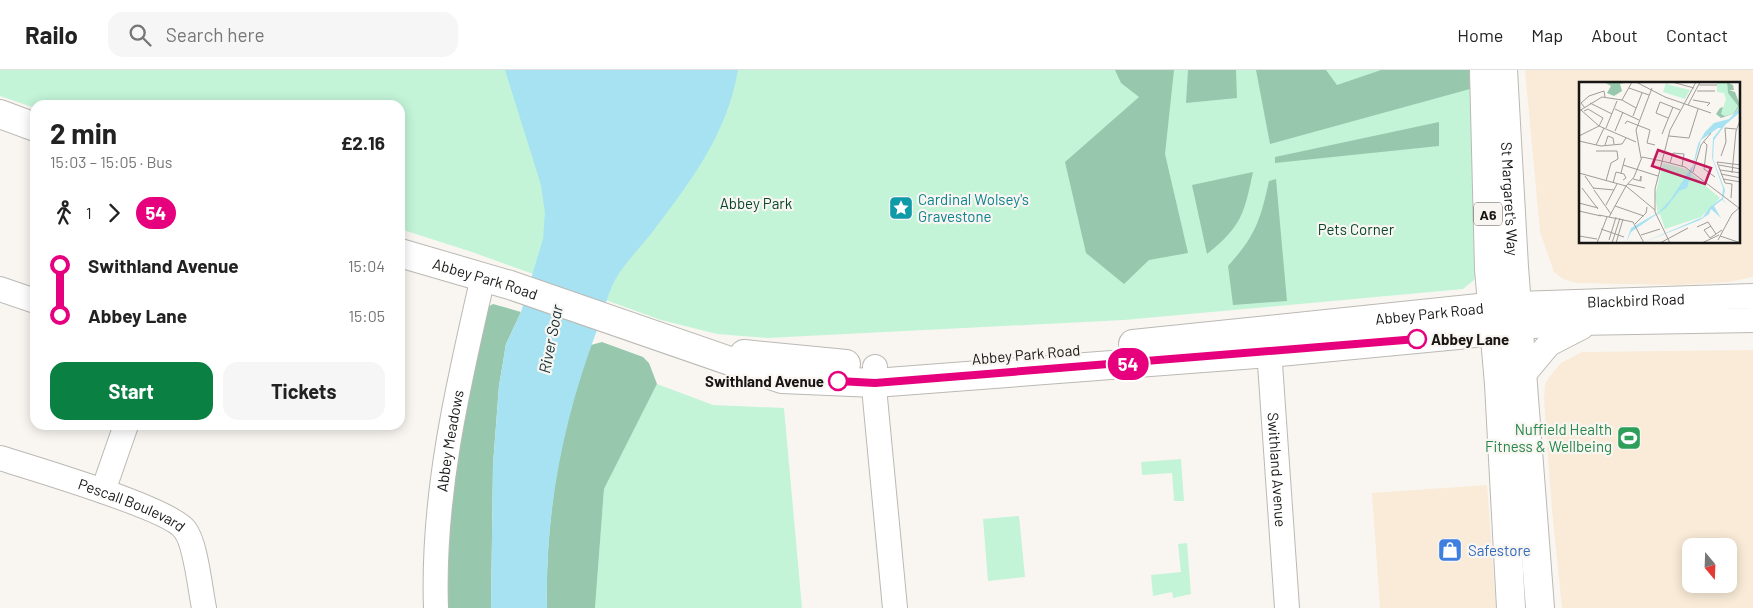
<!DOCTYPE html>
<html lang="en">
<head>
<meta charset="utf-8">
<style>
  :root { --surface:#fff; --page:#f6f6f6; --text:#222; --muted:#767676; --line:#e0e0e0; --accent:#0b8043 }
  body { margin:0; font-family:Barlow,sans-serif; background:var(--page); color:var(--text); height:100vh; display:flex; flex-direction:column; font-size:19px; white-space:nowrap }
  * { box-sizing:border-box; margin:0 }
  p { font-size:16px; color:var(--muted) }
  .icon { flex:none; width:28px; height:28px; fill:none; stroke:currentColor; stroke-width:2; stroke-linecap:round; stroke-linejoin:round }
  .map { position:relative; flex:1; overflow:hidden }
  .side { position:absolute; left:30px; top:30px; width:375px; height:330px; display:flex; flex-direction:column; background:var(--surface); border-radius:15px; box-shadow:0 2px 12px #0003 }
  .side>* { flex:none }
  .badge { padding:0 10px; border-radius:16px; font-size:18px; line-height:32px }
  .needle { width:32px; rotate:161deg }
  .tools { position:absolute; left:1682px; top:468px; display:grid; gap:10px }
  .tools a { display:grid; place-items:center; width:55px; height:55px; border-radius:10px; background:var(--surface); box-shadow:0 2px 12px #0003; font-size:25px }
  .map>.badge { position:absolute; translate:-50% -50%; box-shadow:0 0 0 2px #fff }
  .legs { display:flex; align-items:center; gap:8px; height:55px; padding:0 20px; font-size:16px }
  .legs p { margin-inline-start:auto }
  .headline { display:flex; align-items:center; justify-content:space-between; height:85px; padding:0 20px }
  h1 { font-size:28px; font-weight:700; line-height:38px }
  .button { display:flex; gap:10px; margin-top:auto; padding:10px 20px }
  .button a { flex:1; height:58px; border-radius:15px; background:var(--accent); color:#fff; font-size:20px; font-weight:700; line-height:58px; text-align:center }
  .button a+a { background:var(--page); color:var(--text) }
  ul { padding:0 20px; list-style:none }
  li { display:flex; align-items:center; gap:18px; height:50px; font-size:19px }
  li i { display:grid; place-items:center; width:8px; height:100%; margin:0 6px; background:currentColor }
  li i::after { content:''; width:12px; height:12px; margin:-6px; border:4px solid; border-radius:50%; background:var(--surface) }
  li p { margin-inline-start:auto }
  li:first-child i { background:linear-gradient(#0000 50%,currentColor 0) }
  li:last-child i { background:linear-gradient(currentColor 50%,#0000 0) }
  header { display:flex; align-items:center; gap:30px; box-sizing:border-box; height:70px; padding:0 25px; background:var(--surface); border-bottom:1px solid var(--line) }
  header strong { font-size:24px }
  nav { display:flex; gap:28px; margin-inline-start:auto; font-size:18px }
  .search { width:350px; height:45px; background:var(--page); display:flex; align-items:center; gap:12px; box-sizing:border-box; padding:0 18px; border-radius:15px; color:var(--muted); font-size:19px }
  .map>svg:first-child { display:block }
  .commercial { fill:#f9ebd7; fill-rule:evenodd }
  .green { fill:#c3f4d8 }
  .forest { fill:#97c8ad }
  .water { fill:#a6e2f2 }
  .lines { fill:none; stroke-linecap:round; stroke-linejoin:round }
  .minor-casing { stroke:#bbb9b4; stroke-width:26 }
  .major-casing { stroke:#bbb9b4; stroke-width:30 }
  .minor { stroke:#fff; stroke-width:24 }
  .major { stroke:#fff; stroke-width:28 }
  .line-1-casing { stroke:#fff; stroke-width:11 }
  .line-1 { stroke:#e6007e; stroke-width:8 }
  .stop-1-dot { fill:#fff; stroke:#e6007e; stroke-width:2.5 }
  .labels { text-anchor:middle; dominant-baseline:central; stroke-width:4.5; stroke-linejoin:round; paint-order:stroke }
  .shield { fill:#f9f6f1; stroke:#5b5956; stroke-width:1 }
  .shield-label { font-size:14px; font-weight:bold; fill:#171614 }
  .culture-label { font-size:15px; fill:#0d838f; stroke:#f9f6f1; text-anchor:start }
  .street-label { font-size:15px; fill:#171614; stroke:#f9f6f1 }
  .park-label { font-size:15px; fill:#08472e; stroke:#f9f6f1 }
  .stop-label { font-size:15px; font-weight:bold; fill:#171614; stroke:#f9f6f1; text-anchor:start }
  .leisure-label { font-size:15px; fill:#27864d; stroke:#f9f6f1; text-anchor:end }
  .shop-label { font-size:15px; fill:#366cbe; stroke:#f9f6f1; text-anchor:start }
  .water-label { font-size:16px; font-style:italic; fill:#123037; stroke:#f9f6f1 }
  .inset-road { fill:none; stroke:#9f9c99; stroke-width:1 }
  .view { fill:#c2185b; fill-opacity:0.15; stroke:#c2185b; stroke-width:2.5 }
  .inset-edge { fill:none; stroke:#171614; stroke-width:2.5 }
</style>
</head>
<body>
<header>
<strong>Railo</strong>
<div class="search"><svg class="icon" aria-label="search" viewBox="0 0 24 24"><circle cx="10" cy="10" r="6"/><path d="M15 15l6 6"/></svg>Search here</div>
<nav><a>Home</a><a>Map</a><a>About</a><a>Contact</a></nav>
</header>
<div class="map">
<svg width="1753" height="538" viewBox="0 0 1753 538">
  <rect width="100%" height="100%" fill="#f9f6f1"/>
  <path class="commercial" d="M1525,0H1753V207L1729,212L1676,215L1577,213L1563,209L1554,202L1540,162ZM1580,14H1739V172H1580Z
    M1753,280V538H1562L1552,440L1546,359L1544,329L1545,315L1549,307L1561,293L1582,282ZM1729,476V514H1691V476Z
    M1487,415L1496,538H1380L1372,423Z"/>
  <path class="green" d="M0,0H1473L1479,196L1474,210L1463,219L1124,250L767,268L717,264L661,250L472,182L400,159V35H35V38L0,26Z
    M657,314L713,335L784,338L802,538H595L604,419Z
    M1181,389L1184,431H1174L1172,403L1142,405L1141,392Z
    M1019,446L1025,507L988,511L983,449Z
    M1187,473L1191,524L1173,528L1172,522L1153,526L1151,505L1181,502L1178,474Z"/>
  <path class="forest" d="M1115,0H1174L1165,84L1188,183L1149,190L1124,214L1086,183L1065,92L1139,27L1121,13Z
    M1188,0H1236L1237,28L1186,33Z
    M1256,0H1326L1337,15L1381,0H1469L1470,19L1270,74Z
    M1439,52V76L1275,93V87Z
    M1253,102C1244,144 1242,156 1207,184L1192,115Z
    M1276,109L1287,231L1233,235L1228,196C1256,165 1260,151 1269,111Z
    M493,234L521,242L506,274L499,316L493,395L491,538H447L451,428L457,378L486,238Z
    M602,272L643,287L649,293L657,314L604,419L595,538H547C545,449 560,359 591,275Z"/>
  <path class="water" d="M505,0H738C727,65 689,114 650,165C639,179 624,194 615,210C607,225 603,244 597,260C563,350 545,442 547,538H491L493,395L499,316L506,274L521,242L543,169L545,143L541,115Z"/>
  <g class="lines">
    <defs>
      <g id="minor">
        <path d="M0,219L35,231"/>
        <path id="s1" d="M1517,234L1753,226"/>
        <path d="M1520,257L1575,253L1753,250"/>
        <path id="s2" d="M1268,265L1287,538"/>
        <path d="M875,297V328L895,538"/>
        <path d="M1524,304L1549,274L1582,257"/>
        <path id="s3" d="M0,388C32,398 171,439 185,460C196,474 200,519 204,538"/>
        <path d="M103,421L126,355"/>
        <path id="s4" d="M436,538C432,426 458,315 483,207"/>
      </g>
      <g id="major">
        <path d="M1484,0L1489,199L1499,314L1511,538"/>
        <path id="s5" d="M1503,0L1514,197L1540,538"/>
        <path d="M0,44L35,57"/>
        <path id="s6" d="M400,183L510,215L782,309L875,313L1269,283L1458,265L1520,257"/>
        <path id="s7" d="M1133,274L1517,234"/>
        <path d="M744,284L846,294"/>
      </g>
    </defs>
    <use href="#minor" class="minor-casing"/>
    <use href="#major" class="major-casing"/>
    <use href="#minor" class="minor"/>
    <use href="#major" class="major"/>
  </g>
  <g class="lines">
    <defs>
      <path id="line-1" d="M838,311L875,313L1417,269"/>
    </defs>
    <use href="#line-1" class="line-1-casing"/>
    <use href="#line-1" class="line-1"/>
  </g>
  <defs>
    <symbol id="sight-square" viewBox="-11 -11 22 22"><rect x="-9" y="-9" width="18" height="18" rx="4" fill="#0f9aa8" stroke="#f9f6f1"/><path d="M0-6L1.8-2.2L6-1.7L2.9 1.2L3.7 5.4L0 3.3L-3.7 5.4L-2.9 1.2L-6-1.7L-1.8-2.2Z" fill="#fff"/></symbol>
    <symbol id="stadium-square" viewBox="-11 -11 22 22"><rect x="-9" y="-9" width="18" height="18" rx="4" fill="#2e9e5b" stroke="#f9f6f1"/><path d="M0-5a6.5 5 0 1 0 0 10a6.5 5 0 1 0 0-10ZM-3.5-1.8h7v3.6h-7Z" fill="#fff"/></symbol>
    <symbol id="shop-square" viewBox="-11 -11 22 22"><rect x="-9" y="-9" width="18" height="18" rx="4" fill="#3f7fe0" stroke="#f9f6f1"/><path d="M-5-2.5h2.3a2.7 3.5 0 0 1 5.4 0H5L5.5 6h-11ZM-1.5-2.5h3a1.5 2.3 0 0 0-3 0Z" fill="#fff"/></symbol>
  </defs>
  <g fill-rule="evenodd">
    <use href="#sight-square" x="887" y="124" width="28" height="28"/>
    <use href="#stadium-square" x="1615" y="354" width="28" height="28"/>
    <use href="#shop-square" x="1436" y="466" width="28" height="28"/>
  </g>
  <g class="stop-1-dot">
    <circle cx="1417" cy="269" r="9"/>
    <circle cx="838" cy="311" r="9"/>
  </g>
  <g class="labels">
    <rect class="shield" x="1474" y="132.5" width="28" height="23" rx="4"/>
    <g class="shield-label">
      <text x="1488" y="144">A6</text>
    </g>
    <g class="culture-label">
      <text x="918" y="129">Cardinal Wolsey's<tspan x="918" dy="17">Gravestone</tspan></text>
    </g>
    <g class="street-label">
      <text stroke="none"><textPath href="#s5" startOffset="129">St Margaret's Way</textPath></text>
      <text stroke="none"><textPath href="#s6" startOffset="89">Abbey Park Road</textPath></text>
      <text stroke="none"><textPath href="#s1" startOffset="119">Blackbird Road</textPath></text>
      <text stroke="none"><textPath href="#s7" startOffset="298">Abbey Park Road</textPath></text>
      <text transform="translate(1026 284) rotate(-5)">Abbey Park Road</text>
      <text stroke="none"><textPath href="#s4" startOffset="168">Abbey Meadows</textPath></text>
      <text stroke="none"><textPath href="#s2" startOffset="135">Swithland Avenue</textPath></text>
      <text stroke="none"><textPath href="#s3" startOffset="140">Pescall Boulevard</textPath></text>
    </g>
    <g class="park-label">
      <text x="756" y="133">Abbey Park</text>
      <text x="1356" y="159">Pets Corner</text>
    </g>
    <g class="stop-label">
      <text x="1431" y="269">Abbey Lane</text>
      <text x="824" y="311" text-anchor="end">Swithland Avenue</text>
    </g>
    <g class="leisure-label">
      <text x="1612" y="359">Nuffield Health<tspan x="1612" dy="17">Fitness &amp; Wellbeing</tspan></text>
    </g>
    <g class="shop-label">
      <text x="1468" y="480">Safestore</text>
    </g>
    <g class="water-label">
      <text transform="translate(550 269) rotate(-79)">River Soar</text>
    </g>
  </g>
  <g transform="translate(1579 12)">
    <rect width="161" height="161" fill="#f9f6f1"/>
    <path d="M148,0L149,11L159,24L155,31L146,34L142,32L147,17L145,11L138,10V1ZM87,1L91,3L111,8L106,17L84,10ZM84,81L107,87L141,116L122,135L86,147L81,132L79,133L76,114Z" fill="#c3f4d8"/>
    <path d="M25,0H49L41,2L43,9L35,14L28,11L32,4ZM148,0L154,3L155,8H150L156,10L161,23L156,31L145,35L142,36L137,32L141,26L144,25L142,32L146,34L155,31L159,24L149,11Z" fill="#97c8ad"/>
    <path d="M161,25L160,31L146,43L135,58L134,77L146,108L144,118L149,123L143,118L135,124L142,136L132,127L130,132L121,138L63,161L124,135L131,125L143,116L144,106L133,76L134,56L142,46H139L122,58L108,106L100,109L87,126L52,150L47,161L52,146L80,130L92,117L114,83L119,62L126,50L135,41L150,37Z" fill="#a6e2f2"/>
    <path class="inset-road" d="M57,0L86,15L132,31M93,0L115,6M120,3H138M50,6L70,13M118,9H136M43,18L57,26M114,18L131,21L128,24M11,21L33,32M109,23L121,0M6,26L2,21L10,14L25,9L26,15M36,27L60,38M2,28L20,44L57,60M0,29L23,15L43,18L53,0M5,29L9,27L24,36L20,44M54,34L63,11M89,36L77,31L81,20L101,28M46,42L48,39L71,48L68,61L76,63M27,46L38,19M36,49L44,30M83,52L94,25M0,54L20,44M90,54L110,56L119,27M0,59L22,64L43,62L47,56M124,59L128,63L125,87L136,95M17,63L25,46M26,63L29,54L34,56L35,62M17,69H38L39,77L32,81L27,99M142,74L147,60L146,46L157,47M62,76L57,48L73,6M83,79L106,85L160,126L153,132L139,158M91,81L94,71L105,72L103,84M44,83L79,94M140,83L162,87M141,88L162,91M114,90L122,63L132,51M0,91L47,104L30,135M42,91L46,76M153,91L157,49L162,36M142,92L162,96M6,94L15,107M54,97L62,99V94L61,98M144,97L162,100M34,101L37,90L45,92L47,96L44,98M49,102L66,106M3,106L19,127M14,106L35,108M15,108L32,132M152,116L153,102L146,101L138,80L162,83M0,121L19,126M27,123L38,102M36,124L65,134M76,128L47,104L55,95L63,75L83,79M0,129L22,134M20,133L54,140L65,161M56,142L67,131L68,125M132,144L125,148L131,156L143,148M118,145L129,140L137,152M22,147L45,155M62,153L81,147M0,154L18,157M141,154L162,161M30,158L37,135M18,161L28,135M33,161L41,136M37,161L44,137M81,161L109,146M91,161L76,130V107L91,48L117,0M123,161L140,153"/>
    <path class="view" d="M79,68L132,86L126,102L73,84Z"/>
    <rect width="161" height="161" class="inset-edge"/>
  </g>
</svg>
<div class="tools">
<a><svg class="needle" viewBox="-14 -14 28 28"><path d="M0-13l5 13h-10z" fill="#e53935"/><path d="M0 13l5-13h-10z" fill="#767676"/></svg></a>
</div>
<b class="badge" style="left:1128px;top:294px;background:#e6007e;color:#fff">54</b>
<section class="side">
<div class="headline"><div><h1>2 min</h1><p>15:03 – 15:05 · Bus</p></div><b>£2.16</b></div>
<div class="legs"><svg class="icon" aria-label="walk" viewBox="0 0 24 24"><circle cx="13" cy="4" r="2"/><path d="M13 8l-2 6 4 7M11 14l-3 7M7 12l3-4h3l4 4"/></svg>1<svg class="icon" aria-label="forward" viewBox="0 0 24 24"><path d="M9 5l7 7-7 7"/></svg><b class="badge" style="background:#e6007e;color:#fff">54</b></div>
<ul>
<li><i style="color:#e6007e"></i><b>Swithland Avenue</b><p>15:04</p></li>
<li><i style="color:#e6007e"></i><b>Abbey Lane</b><p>15:05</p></li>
</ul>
<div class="button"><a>Start</a><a>Tickets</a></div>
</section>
</div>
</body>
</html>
